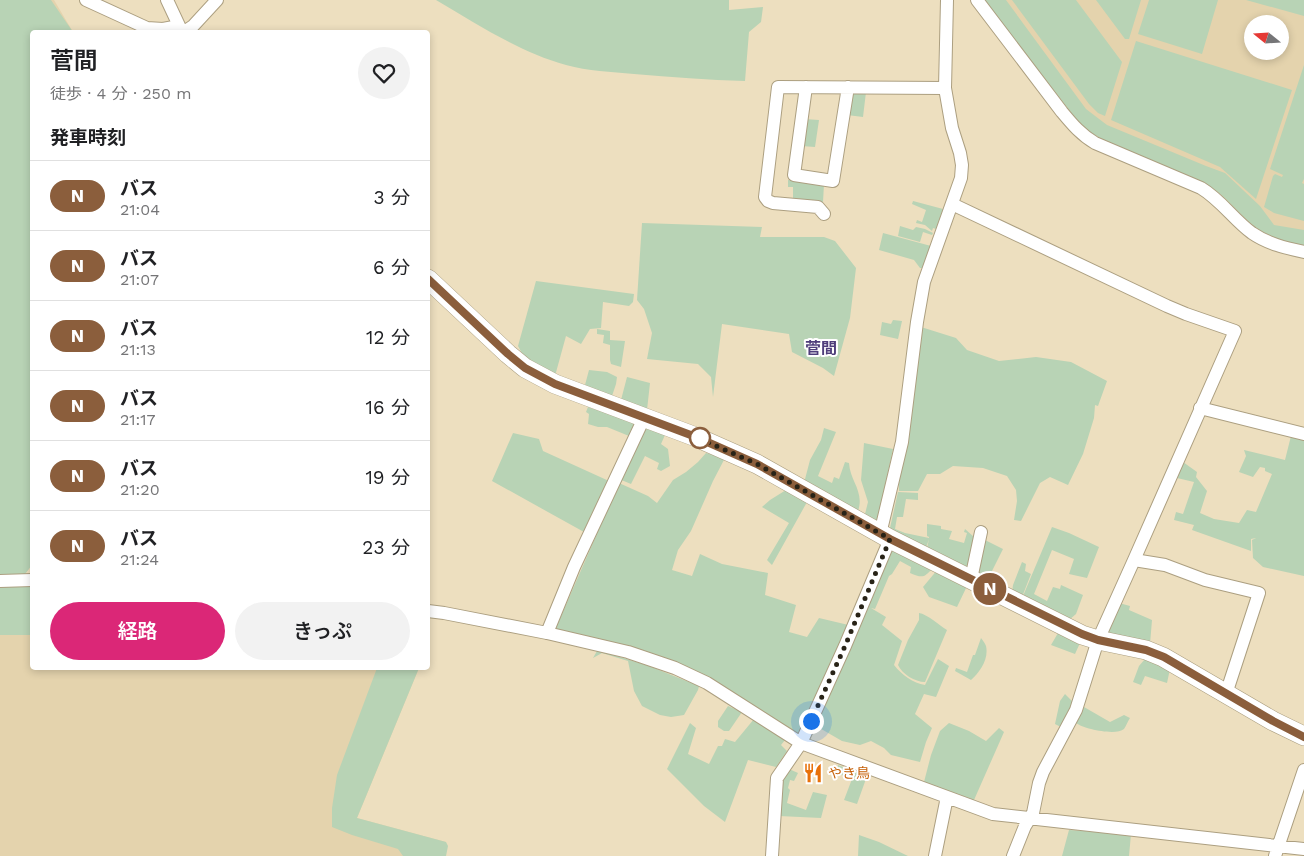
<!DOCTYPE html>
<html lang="ja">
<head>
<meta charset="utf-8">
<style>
  :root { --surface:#fff; --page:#f2f2f2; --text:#202124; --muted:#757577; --line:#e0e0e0; --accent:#db2777 }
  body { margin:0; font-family:"Work Sans","Noto Sans JP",sans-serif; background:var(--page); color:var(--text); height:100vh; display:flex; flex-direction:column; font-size:19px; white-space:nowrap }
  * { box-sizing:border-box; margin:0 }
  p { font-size:16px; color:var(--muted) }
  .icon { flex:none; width:28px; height:28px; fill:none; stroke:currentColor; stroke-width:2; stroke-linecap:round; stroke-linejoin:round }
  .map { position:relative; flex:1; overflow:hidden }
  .side { position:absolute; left:30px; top:30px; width:400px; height:640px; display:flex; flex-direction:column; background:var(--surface); border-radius:5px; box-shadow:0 2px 8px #0003 }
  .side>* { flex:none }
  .badge { padding:0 10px; border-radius:16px; font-size:18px; line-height:32px }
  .needle { width:32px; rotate:288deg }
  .controls { position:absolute; left:1244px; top:15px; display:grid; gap:10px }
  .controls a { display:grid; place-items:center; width:45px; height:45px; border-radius:50%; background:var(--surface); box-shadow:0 2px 8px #0003; font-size:25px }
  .you { position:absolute; width:25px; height:25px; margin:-12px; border:4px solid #fff; border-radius:50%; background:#1a73e8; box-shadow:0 0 0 8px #1a73e833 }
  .map>.badge { position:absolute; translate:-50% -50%; box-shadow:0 0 0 2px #fff }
  h2 { padding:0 20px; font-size:19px; line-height:45px }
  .round { display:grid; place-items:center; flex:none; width:52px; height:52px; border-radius:26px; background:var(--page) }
  .head { display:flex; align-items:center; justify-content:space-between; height:85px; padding:0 20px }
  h1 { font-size:24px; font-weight:600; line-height:38px }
  .primary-button { display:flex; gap:10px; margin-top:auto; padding:10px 20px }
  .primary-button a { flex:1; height:58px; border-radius:30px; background:var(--accent); color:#fff; font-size:20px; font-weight:600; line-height:58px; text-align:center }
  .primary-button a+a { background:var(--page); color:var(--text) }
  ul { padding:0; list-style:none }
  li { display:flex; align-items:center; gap:15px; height:70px; padding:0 20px; border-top:1px solid var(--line) }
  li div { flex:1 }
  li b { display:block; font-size:19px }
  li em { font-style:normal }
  li .badge { min-width:55px; font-weight:700; text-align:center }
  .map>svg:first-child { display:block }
  .built { fill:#e4d3ad; fill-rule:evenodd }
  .green { fill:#b8d3b5 }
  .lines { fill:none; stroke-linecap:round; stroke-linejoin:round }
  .street-casing { stroke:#ac9f80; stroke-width:14 }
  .secondary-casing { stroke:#ac9f80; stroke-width:20 }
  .street { stroke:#fff; stroke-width:12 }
  .secondary { stroke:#fff; stroke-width:19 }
  .line-casing { stroke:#fff; stroke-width:11 }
  .line { stroke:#8b5e3c; stroke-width:8 }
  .walk { stroke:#282317; stroke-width:5; stroke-dasharray:0 9 }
  .stop-dot { fill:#fff; stroke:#8b5e3c; stroke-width:2.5 }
  .labels { text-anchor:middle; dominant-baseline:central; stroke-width:4; stroke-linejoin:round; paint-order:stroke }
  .food-label { font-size:14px; fill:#c56008; stroke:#fff; text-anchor:start }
  .quarter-label { font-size:16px; font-weight:bold; fill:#4f3e7b; stroke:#fff }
</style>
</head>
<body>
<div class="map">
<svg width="1304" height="856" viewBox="0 0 1304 856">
  <rect width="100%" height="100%" fill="#eddfbf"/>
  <path class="built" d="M0,0H54L73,32H32V565L25,574L26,585L32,586V668H419L357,818L446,842V856H0Z
    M984,0H1304V246L1253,225L1217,190L1207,185L1100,138ZM1252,24H1280V51H1252Z"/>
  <path class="green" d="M0,0H51L73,32H32V565L25,574L0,575Z
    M436,0H729V10L763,7L761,22L749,32L745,81C708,80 671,77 634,74C611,72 588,71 566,65C519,52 477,24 436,0Z
    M984,0H1006L1086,109L1107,125L1206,166L1225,173L1260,206L1274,225L1304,230V246C1285,241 1270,238 1254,226C1237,213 1226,195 1207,185L1100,138L1083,128Z
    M1012,0H1076L1122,62L1105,116L1098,113L1089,104Z
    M1096,0H1141L1129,39H1125Z
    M1149,0H1218L1202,54L1138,34Z
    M1246,0H1304V16Z
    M1136,41L1292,90L1256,199L1220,167L1111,120Z
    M1304,65V179L1302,183L1304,184V221L1274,213L1264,207L1273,176L1275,174L1282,177L1283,175L1270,169Z
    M853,92H866L863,117L847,115Z
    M804,119L819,120L815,147L801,146Z
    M788,180L824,184L823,202L793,198V187H788Z
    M913,201L943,209L936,229L933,228L932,231L925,225L916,223L917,220L922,222L926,210L912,204Z
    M642,223L762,227L760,237H824L835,241L856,268L850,318L834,376L823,368L792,352L789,334L722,324L713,397L711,377L698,364L647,359L652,333L644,309L637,300Z
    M900,226L913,230L916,227L925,229L933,233L932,235L923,232L920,242L898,236Z
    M883,233L931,246L923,268H920L914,260L879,250Z
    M536,281L634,294L633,302L629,306L603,302L601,328L590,329L581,344L566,336L555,376L524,357L518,346Z
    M893,320L902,321L898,339L880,335L882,322L891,324Z
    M921,327L956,338L967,350L999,361L1036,357L1071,362L1107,381L1098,406L1095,405L1094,418L1083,454L1068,485L1050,477L1040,483L1021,521L1014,520L1017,501L1016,490L1007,476L983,468L953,466L940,474H927L918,491H899V479Z
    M597,329L610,331V340L625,341L621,367L611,364L610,360V345L603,343L604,335L597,334Z
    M589,370L607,372L617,377L616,384L612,396L585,385Z
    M627,377L650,383L647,410L621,400Z
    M588,407L633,422L635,425L629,436L607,427H598L588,424L589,414L586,412Z
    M649,428L665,435L661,444L668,449L670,466L661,471L657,469L659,463L645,456L631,484L619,479L645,430Z
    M824,428L836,432L818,476L832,483L834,477L839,479L845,462L849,463C850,482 866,492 857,514L804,483L810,460L821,440Z
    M513,433L539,439L543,451L609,481L584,532L492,481Z
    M1291,436L1304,440V576L1263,567L1253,558L1252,540L1256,538L1251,539V551L1192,530L1194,525L1174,520L1176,512L1183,514L1194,482L1177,478L1183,462L1197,472L1196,477L1207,491L1200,513L1214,519L1239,523L1247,510L1256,512L1272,474L1265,471V468L1260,467L1253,477L1239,472L1246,456L1244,450L1285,460Z
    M864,443L893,449L877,523L864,518L868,502L861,480Z
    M706,453L725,458L713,481L691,531L678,550L672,570L692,576L700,554L722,564L768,573L765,595L796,605L789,632L807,637L819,618L857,627L891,551L895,550L932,569C924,578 922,578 910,573L911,567L900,561L892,574L889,576L875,609L871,608L886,617L882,625L902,641L894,665C902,675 913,683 925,685L938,659L949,666L936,697L924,694L915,714L932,728L926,742L920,762L891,755L884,748L871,741L860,745L842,741L816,726L798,736L713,679L555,630L619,483L648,496L657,503L673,480L686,472L698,462Z
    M786,490L807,502L772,565L767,560L789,523L762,507L770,500Z
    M898,492L918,493V500L906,499L903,517H897L895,529L905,533L929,538V537L927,536V524L941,526V529L952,531L949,539L964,543L967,533L964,532L965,529L974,537L967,569L927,548L929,539L926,548L890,528Z
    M1052,527L1069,533L1099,547L1087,578L1069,574L1074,559L1052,550L1034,594L1047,601L1053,587L1060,589L1061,585L1083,595L1076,614L1069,620L1023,596Z
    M983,539L1003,549L988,579L977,574Z
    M1022,562L1026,564L1025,571L1031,574L1022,597L1012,592L1013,585Z
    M938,569L968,584L957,607L929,597L923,587Z
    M26,585L32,586V635H0V587Z
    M1119,603L1130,606L1129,610L1152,620L1150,644L1106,634Z
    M919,613C927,614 939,625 947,630L925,682C915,682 902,674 898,665L908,640L919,620Z
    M1058,633L1080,643L1075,654L1051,645Z
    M981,638C983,641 985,643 986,646C989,659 980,672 971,680L955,671L956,668L967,672L973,655H975Z
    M597,651L604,652L649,666L699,686L698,690L684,715L671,717L660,715L642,706L634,691L628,661L602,653L593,658Z
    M1145,659L1170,669L1167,683L1145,676L1141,685L1133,682L1139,666Z
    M377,668H419L357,818L446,842L448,846L446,856H403L398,849L352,835L332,827V808L337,775Z
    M1065,694L1074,703L1061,727L1055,724L1060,701Z
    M728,706L742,712L729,731H724L718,727V721Z
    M1084,707L1110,722L1124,715L1130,718C1128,721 1126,726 1124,729C1116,736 1084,729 1076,723Z
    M754,719L785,740L781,745L787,751L776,767L748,760L725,822L704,806L667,769L690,723L696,728L688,754L709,764L718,746H722L725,739L735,742Z
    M949,723L969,731L986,741L999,728L1004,732L974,800L924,782L931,755L940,731Z
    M838,765L867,776L857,804L844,800L852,779L836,773Z
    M789,769L798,773L794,781L790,780L788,788L790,790L787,803L806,810L813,792L827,795L821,818L779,816L781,781Z
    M1069,830L1131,834L1129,856H1062Z
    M859,835L879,842L908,856H858Z"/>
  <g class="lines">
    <defs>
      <path id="street" d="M86,0L147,28L163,29L179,26
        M167,0L182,32
        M977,0L1062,112C1072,124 1081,135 1095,143L1201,188C1221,200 1234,220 1252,233C1268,244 1286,248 1304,252
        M184,32L193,26L217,0
        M806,87L794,175L833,181L848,87
        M952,204L1167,306L1186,314L1235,331L1134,560L1098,640L1076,710L1043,772L1039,783L1033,813L1025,826L1013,856
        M824,214L818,207L773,203L768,201L765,197L778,87L945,88
        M1200,408L1304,434
        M880,534L902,442L917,322L924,282L961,178L962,165L960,153L952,128L945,88L947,0
        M1134,560L1165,565L1205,580L1259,593L1226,694
        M971,579L981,532
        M0,581L32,580
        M428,611L444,613L547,633L628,652L675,668L707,683L801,743L993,814L1304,849
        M547,633L574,567L644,418
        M772,856L777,778L801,743L845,646L890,539
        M935,856L947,797
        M1275,856L1304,770"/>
      <path id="secondary" d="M428,279L508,354L525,368L555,384L696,437L757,464L890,539L1082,635L1098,640L1146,650L1163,657L1273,721L1304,736"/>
    </defs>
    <use href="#street" class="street-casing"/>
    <use href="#secondary" class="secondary-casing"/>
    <use href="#street" class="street"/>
    <use href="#secondary" class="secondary"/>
  </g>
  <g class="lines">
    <defs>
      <path id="line" d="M428,279L508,354L525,368L555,384L696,437L757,464L890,539L1082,634L1098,640L1146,650L1164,657L1273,721L1304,737"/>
    </defs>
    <use href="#line" class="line-casing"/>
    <use href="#line" class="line"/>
    <path class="walk" d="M700,438L696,437L757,464L890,539L845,646L811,721"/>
  </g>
  <defs>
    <symbol id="restaurant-bare" viewBox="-9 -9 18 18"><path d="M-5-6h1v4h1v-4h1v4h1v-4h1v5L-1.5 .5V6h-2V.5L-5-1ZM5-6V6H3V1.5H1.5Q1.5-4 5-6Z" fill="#e8710a" stroke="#fff" stroke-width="2.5" paint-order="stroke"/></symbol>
  </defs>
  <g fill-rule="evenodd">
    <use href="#restaurant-bare" x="799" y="759" width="28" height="28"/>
  </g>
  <circle class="stop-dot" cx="700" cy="438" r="10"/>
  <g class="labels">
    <g class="food-label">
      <text x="828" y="773">やき鳥</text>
    </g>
    <g class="quarter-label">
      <text x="821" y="348">菅間</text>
    </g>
  </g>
</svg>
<div class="controls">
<a><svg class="needle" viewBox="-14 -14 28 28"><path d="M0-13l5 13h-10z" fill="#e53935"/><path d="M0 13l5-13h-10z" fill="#757577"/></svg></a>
</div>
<div class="you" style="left:811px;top:721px"></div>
<b class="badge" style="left:990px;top:589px;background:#8b5e3c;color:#fff">N</b>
<section class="side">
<div class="head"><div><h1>菅間</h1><p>徒歩 · 4 分 · 250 m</p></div><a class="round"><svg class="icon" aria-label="heart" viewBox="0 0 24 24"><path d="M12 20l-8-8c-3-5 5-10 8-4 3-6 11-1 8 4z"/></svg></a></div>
<h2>発車時刻</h2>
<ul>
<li><span class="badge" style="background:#8b5e3c;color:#fff">N</span><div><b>バス</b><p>21:04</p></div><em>3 分</em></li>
<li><span class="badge" style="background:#8b5e3c;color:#fff">N</span><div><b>バス</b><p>21:07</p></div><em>6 分</em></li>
<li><span class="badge" style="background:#8b5e3c;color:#fff">N</span><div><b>バス</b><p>21:13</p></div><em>12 分</em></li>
<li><span class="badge" style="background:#8b5e3c;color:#fff">N</span><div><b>バス</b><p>21:17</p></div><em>16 分</em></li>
<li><span class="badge" style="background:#8b5e3c;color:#fff">N</span><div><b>バス</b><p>21:20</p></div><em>19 分</em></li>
<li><span class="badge" style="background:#8b5e3c;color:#fff">N</span><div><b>バス</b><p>21:24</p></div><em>23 分</em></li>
</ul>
<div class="primary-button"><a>経路</a><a>きっぷ</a></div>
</section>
</div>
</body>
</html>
